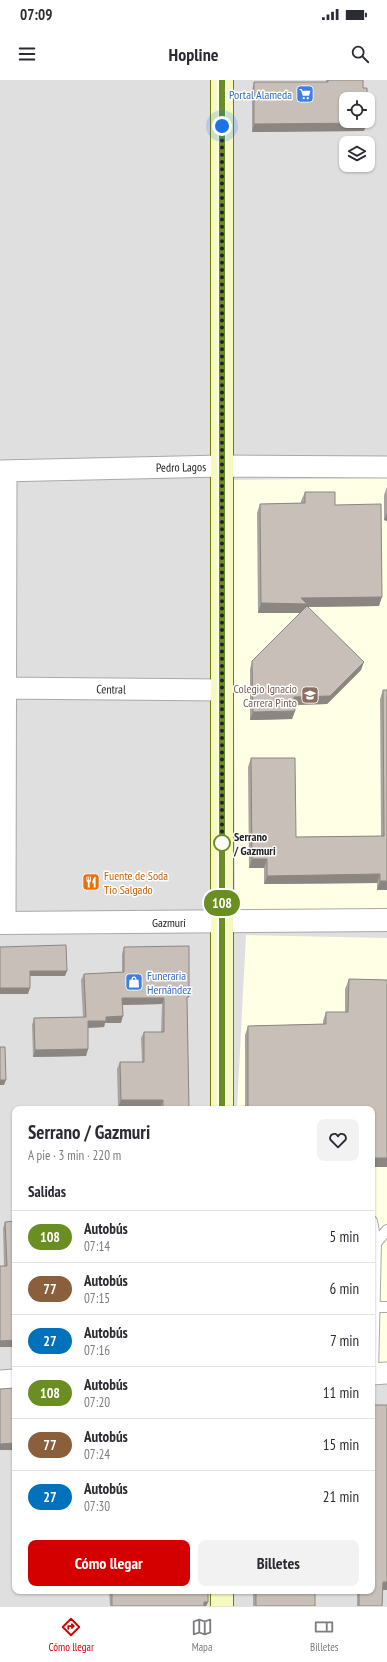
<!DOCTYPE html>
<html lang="es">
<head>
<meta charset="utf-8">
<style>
  :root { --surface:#fff; --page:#f2f2f3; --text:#2b2b33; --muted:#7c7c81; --line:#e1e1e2; --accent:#d40000 }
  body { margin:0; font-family:"PT Sans Narrow",sans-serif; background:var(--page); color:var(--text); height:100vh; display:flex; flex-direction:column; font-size:15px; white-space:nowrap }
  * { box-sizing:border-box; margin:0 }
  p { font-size:13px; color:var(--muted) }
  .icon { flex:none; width:22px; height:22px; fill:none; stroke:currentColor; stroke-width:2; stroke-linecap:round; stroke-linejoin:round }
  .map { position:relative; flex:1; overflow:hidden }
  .sheet { position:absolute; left:12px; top:1026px; width:363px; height:488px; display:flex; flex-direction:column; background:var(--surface); border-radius:8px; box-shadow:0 1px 3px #0004 }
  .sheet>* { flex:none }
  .badge { padding:0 8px; border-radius:13px; font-size:14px; line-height:26px }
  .tools { position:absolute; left:339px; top:12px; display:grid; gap:8px }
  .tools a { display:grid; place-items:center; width:36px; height:36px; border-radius:8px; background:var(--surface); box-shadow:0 1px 3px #0004; font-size:20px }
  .you { position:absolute; width:20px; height:20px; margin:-10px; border:3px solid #fff; border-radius:50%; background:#1a73e8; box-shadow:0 0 0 6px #1a73e833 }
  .map>.badge { position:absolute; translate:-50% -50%; box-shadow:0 0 0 2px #fff }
  h2 { padding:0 16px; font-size:15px; line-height:36px }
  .round { display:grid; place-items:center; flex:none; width:42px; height:42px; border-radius:8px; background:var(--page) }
  .summary { display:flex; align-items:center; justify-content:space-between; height:68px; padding:0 16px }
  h1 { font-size:19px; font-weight:700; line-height:30px }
  .action { display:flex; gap:8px; margin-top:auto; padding:8px 16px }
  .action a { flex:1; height:46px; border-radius:8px; background:var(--accent); color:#fff; font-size:16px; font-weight:700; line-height:46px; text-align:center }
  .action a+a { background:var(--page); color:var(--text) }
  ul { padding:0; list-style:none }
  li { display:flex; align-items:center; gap:12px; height:52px; padding:0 16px; border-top:1px solid var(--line) }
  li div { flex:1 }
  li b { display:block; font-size:15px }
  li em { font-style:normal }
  li .badge { min-width:44px; font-weight:700; text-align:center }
  .status { display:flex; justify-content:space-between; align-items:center; height:28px; padding:0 20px; background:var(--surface); direction:ltr }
  .status svg { height:11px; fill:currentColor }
  header { display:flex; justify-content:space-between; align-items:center; height:52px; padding:0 16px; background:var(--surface); font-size:18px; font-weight:700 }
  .tab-bar { display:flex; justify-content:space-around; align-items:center; height:56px; border-top:1px solid var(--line); background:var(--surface); font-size:11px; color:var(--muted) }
  .tab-bar a { display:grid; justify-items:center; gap:2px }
  .tab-bar .on { color:var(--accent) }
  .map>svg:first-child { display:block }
  .residential { fill:#e0dfdf; fill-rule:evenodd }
  .education { fill:#ffffe5 }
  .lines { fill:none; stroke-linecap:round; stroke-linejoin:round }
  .service-casing { stroke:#a9a9a9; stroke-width:12 }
  .minor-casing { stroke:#a9a9a9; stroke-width:23 }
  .tertiary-casing { stroke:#a9a9a9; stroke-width:24 }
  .secondary-casing { stroke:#707d05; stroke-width:24 }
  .service { stroke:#fff; stroke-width:10 }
  .minor { stroke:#fff; stroke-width:21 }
  .tertiary { stroke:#fff; stroke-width:22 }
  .secondary { stroke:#f7fabf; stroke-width:22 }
  .wall { fill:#aba49e }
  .shaded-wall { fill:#8b8681 }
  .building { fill:#c7bfb8; stroke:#8b8681 }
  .line-casing { stroke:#fff; stroke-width:9 }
  .line { stroke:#6b8e23; stroke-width:6 }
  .walk { stroke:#222; stroke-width:4; stroke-dasharray:0 7.2 }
  .stop-dot { fill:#fff; stroke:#6b8e23; stroke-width:2 }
  .labels { text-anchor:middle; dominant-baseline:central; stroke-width:3; stroke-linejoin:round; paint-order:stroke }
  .shop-label { font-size:12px; fill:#366cbe; stroke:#fff; text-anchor:end }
  .street-label { font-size:12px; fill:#222; stroke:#fff }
  .education-label { font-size:12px; fill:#785e54; stroke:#fff; text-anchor:end }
  .stop-label { font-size:12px; font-weight:bold; fill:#222; stroke:#fff; text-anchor:start }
  .food-label { font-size:12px; fill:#c56008; stroke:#fff; text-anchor:start }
</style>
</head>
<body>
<div class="status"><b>07:09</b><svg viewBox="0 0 49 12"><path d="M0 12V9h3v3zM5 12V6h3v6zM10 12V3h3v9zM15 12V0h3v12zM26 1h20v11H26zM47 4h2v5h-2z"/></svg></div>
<header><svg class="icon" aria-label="menu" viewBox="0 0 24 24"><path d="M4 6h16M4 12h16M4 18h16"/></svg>Hopline<svg class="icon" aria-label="search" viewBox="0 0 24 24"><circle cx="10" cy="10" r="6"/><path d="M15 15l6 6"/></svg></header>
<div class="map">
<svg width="387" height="1526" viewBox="0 0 387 1526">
  <rect width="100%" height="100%" fill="#f2efe9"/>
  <path class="residential" d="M0,0H387V1526H0ZM346,19H368V41H346ZM346,63H368V85H346ZM15,1029H372V1511H15Z"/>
  <path class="education" d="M387,398V830L235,832L233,400Z
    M246,855L387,858V1289H372V1029H237Z"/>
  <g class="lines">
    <defs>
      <path id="service" d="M372,1141L376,1163
        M375,1227H387
        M373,1294L376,1163L387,1150"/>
      <path id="minor" d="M0,391L222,386L387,387
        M0,608L222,610
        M5,843L6,391
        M372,1294L387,1293
        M0,1301L15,1300"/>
      <path id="tertiary" d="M0,843L387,840"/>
      <path id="secondary" d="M222,0V1029
        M222,1511V1526"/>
    </defs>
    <use href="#service" class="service-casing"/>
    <use href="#minor" class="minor-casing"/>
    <use href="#tertiary" class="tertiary-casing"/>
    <use href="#secondary" class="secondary-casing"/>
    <use href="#service" class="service"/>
    <use href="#minor" class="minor"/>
    <use href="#tertiary" class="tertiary"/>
    <use href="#secondary" class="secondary"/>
  </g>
  <path class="wall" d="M326,0H363L364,51L252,52V10L254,2H326Z
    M387,407V441L384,440V415Z
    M305,412L335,425L379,526L308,527L361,590L327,624L294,625L295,631L292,639L250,640V589L252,581L300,533H258L257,433L260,424L301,423V421Z
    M383,610H387V810H377V803L264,804V788H249L248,687L251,678L296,757L381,756L380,619Z
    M124,867L187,921L189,1029H161V1026L118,1027L117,989L120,982H142L141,958L144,952H161L162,924L123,925L121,943H105L104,947L88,948V969L86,976L33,977L32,945L34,938L83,937L81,900L84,894L122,892V874Z
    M349,899L387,900V1087H372V1029H245V955L248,946L323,944V941L326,932H345V909Z
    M15,1141L0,1267L4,1186L3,1148L5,1142Z
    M387,1325V1510H383L382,1526H357V1511H372Z
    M109,1511H208V1522L206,1526H110Z
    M253,1511H315V1526H253Z"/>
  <path class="shaded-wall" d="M367,43L364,51L252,52L254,44Z
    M387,433V441L384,440Z
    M382,517L379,526L305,527L303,533H258L261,523L301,518Z
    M364,582L361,590L327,624L292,625L294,617Z
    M295,631L292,639L250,640L253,632Z
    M252,779H267L264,788H249Z
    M380,794L377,803L264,804L267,796Z
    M380,801H387V810H377Z
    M30,891H67L65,896H28Z
    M0,908H30L28,914H0Z
    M122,918H164L162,924L120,925Z
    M123,936L121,943H105L104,947L86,948L88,941L106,937Z
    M88,969L86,976L33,977L35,970Z
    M0,1000H6L4,1005H0Z
    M121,1020H163L161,1026L118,1027Z
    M372,1078H387V1087H372Z
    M15,1260V1267H0V1261Z
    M13,1334H15V1340H11Z
    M14,1363L12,1370H0V1364Z
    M383,1502H387V1510H380Z
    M204,1522H208L206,1526H202Z"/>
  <path class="building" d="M328,0H363V8H367V19H346V41H367V43L254,44V2H328Z
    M305,412H335V425L381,424L382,517L301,518L307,524L261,523L260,424L305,423Z
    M307,526L364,582L330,616L294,617L295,631L253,632L252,581Z
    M383,610H387V801H380V794L267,796V779H252L251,678H295L296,757L384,756Z
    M66,865L67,891H30V908H0V867Z
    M189,866V917H187L189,1029H163V1020H121L120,982H144V952H164V918H122L123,936L106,937V941H88V969L35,970L34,938L86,937L84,894L124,892V867Z
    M349,899L387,900V1078H372V1029H248V946L326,944V932H348Z
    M0,967H5L6,1000H0Z
    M15,1141V1260L0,1261V1186H7L5,1142Z
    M15,1308V1334H13L14,1363L0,1364V1309Z
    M372,1325H387V1502H383L382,1526H359V1511H372Z
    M112,1511H208V1522H204V1526H112Z
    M256,1511H315V1526H256Z"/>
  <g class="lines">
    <defs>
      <path id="line" d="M222,0V1029"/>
    </defs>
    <use href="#line" class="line-casing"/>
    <use href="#line" class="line"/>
    <path class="walk" d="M222,46V764V763"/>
  </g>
  <defs>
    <symbol id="supermarket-square" viewBox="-11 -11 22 22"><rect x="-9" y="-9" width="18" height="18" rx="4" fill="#3f7fe0" stroke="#fff"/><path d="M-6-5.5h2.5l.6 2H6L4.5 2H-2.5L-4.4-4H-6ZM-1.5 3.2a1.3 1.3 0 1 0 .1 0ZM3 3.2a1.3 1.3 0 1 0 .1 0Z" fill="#fff"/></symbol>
    <symbol id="school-square" viewBox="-11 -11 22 22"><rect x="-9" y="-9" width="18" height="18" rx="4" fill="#8d6e63" stroke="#fff"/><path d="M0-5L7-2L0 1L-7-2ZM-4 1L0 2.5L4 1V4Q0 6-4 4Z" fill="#fff"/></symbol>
    <symbol id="restaurant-square" viewBox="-11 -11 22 22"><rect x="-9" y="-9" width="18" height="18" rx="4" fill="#e8710a" stroke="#fff"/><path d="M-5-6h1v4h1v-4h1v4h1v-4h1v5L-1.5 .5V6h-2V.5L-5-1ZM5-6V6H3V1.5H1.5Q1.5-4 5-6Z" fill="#fff"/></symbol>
    <symbol id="shop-square" viewBox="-11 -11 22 22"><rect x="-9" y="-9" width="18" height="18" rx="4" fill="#3f7fe0" stroke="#fff"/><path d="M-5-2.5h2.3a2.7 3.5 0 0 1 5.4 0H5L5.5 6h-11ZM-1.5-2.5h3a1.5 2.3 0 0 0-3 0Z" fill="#fff"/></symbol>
  </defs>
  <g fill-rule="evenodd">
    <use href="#supermarket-square" x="295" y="4" width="20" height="20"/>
    <use href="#school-square" x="300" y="605" width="20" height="20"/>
    <use href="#restaurant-square" x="81" y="792" width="20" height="20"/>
    <use href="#shop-square" x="124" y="892" width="20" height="20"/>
  </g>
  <circle class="stop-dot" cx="222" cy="763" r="8"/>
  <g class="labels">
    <g class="shop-label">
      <text x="292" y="14">Portal Alameda</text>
      <text x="147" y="895" text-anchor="start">Funeraria<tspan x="147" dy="14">Hernández</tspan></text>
    </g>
    <g class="street-label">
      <text transform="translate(181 387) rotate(-1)">Pedro Lagos</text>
      <text transform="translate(111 609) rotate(1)">Central</text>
      <text x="169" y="842">Gazmuri</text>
    </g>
    <g class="education-label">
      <text x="297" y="608">Colegio Ignacio<tspan x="297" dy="14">Carrera Pinto</tspan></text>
    </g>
    <g class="stop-label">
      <text x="234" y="756">Serrano<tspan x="234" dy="14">/ Gazmuri</tspan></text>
    </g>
    <g class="food-label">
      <text x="104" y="795">Fuente de Soda<tspan x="104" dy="14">Tio Salgado</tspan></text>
    </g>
  </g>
</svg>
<div class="tools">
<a><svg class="icon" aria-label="locate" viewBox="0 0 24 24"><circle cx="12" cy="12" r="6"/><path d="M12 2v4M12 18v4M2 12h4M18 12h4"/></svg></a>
<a><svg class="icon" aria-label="layers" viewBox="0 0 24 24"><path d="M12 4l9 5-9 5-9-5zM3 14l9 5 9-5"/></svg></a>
</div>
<div class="you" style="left:222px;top:46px"></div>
<b class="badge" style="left:222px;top:823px;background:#6b8e23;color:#fff">108</b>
<section class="sheet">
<div class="summary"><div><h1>Serrano / Gazmuri</h1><p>A pie · 3 min · 220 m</p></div><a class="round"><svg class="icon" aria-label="heart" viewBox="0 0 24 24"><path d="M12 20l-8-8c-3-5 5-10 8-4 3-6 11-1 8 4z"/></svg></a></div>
<h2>Salidas</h2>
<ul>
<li><span class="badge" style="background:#6b8e23;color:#fff">108</span><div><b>Autobús</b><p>07:14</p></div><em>5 min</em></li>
<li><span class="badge" style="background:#8b5e3c;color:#fff">77</span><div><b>Autobús</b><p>07:15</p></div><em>6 min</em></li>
<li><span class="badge" style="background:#0072bc;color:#fff">27</span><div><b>Autobús</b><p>07:16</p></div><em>7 min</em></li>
<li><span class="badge" style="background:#6b8e23;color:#fff">108</span><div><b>Autobús</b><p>07:20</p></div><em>11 min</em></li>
<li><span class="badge" style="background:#8b5e3c;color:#fff">77</span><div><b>Autobús</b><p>07:24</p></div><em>15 min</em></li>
<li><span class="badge" style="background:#0072bc;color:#fff">27</span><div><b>Autobús</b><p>07:30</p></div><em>21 min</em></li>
</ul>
<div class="action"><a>Cómo llegar</a><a>Billetes</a></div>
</section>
</div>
<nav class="tab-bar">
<a class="on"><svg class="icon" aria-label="directions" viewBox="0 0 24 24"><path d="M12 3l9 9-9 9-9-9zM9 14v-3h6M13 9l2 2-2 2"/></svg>Cómo llegar</a>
<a><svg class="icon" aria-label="map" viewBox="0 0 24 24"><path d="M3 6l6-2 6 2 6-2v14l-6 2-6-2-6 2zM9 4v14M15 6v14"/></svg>Mapa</a>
<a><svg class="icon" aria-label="tickets" viewBox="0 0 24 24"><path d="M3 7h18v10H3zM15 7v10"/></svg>Billetes</a>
</nav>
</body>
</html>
